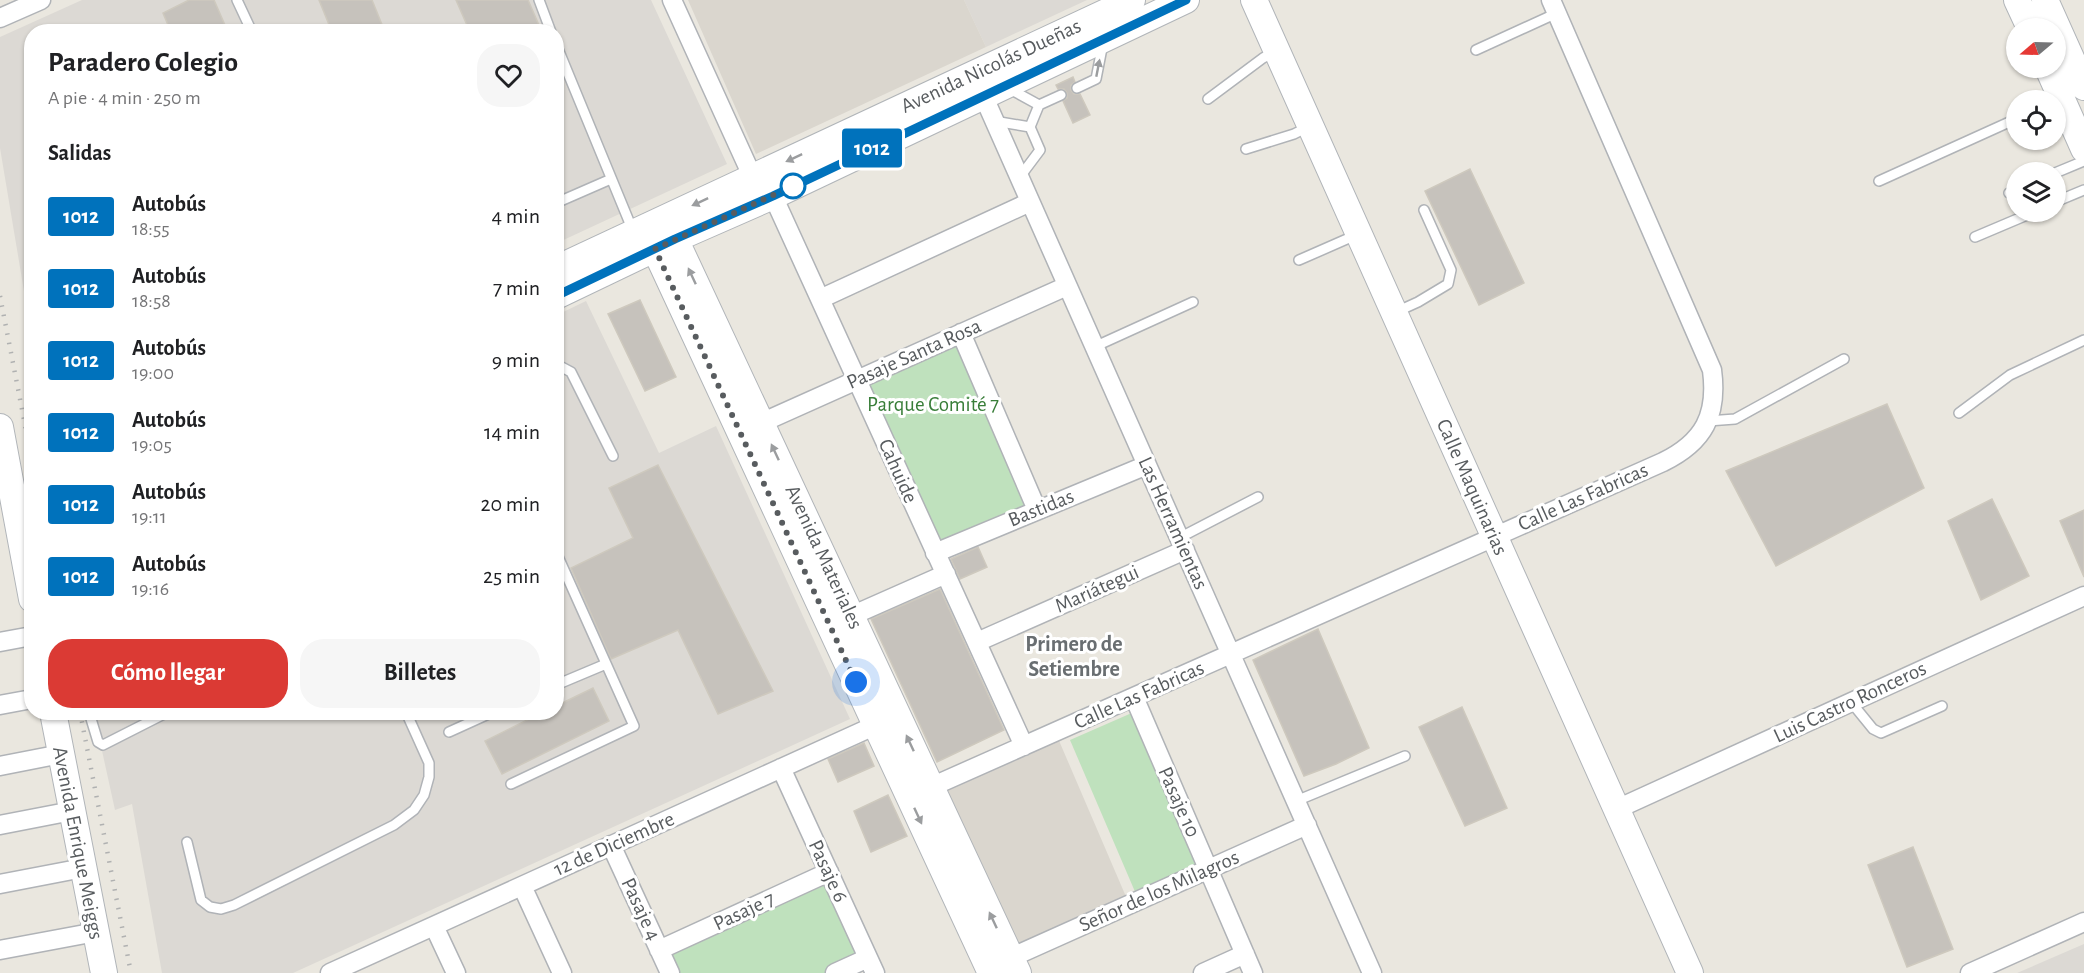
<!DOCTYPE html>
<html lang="es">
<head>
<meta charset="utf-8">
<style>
  :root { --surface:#fff; --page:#f6f6f6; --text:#202124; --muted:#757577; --accent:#db3a34 }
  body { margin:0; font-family:"Alegreya Sans",sans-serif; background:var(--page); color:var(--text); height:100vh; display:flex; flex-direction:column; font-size:22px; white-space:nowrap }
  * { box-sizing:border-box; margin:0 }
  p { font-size:20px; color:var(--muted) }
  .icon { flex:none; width:33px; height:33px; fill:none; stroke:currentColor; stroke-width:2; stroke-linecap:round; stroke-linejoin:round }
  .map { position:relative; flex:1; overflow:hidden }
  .panel { position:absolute; left:24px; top:24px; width:540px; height:696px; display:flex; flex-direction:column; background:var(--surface); border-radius:24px; box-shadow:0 2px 4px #0004 }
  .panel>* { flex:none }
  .badge { padding:0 12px; border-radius:4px; font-size:21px; line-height:39px }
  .needle { width:39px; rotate:251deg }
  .fabs { position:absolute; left:2006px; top:18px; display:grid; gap:12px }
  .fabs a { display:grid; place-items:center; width:60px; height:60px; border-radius:50%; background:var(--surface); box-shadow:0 2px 4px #0004; font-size:30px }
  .you { position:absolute; width:30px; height:30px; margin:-15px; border:4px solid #fff; border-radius:50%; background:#1a73e8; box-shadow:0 0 0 9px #1a73e833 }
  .map>.badge { position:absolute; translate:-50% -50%; box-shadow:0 0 0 3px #fff }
  h2 { padding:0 24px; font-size:22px; line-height:54px }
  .round { display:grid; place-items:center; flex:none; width:63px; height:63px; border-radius:24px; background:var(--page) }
  .overview { display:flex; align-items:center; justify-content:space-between; height:102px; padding:0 24px }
  h1 { font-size:28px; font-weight:700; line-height:45px }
  .primary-button { display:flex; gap:12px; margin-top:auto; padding:12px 24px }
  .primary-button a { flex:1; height:69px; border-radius:24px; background:var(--accent); color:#fff; font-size:24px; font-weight:700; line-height:69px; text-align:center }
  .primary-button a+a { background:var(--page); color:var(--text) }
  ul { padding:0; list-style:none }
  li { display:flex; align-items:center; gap:18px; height:72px; padding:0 24px }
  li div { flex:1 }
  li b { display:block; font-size:22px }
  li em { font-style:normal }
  li .badge { min-width:66px; font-weight:700; text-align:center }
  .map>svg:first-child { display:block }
  .industrial { fill:#dcd9d4 }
  .education { fill:#dad6ce }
  .green { fill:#bfe1bd }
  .building { fill:#c6c2bc; stroke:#cec9be; stroke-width:1.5 }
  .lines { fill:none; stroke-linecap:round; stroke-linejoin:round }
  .lane-casing { stroke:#b0b3b7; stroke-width:12 }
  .street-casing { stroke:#b0b3b7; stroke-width:21 }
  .secondary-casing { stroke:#b1b5b9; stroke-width:28 }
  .lane { stroke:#fff; stroke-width:9 }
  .street { stroke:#fff; stroke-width:18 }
  .secondary { stroke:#fff; stroke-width:26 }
  .rail { stroke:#b0b1b1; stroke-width:4.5; stroke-dasharray:1.5 8; stroke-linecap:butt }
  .oneway { fill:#9b9d9f }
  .line-casing { stroke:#fff; stroke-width:14 }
  .line { stroke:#0072bc; stroke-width:9 }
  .walk { stroke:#585c5f; stroke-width:6; stroke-dasharray:0 10.8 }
  .stop-dot { fill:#fff; stroke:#0072bc; stroke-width:3 }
  .labels { text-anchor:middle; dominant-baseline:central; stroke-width:6; stroke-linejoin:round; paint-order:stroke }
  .street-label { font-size:21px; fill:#585c5f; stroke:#fff }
  .park-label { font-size:21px; fill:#397e39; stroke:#fff }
  .neighbourhood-label { font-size:22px; font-weight:bold; fill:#696e71; stroke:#fff }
</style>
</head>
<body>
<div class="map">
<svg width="2084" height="973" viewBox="0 0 2084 973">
  <rect width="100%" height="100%" fill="#eae7df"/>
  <path class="industrial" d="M82,0H651L727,164L557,243L556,32H32L31,333L0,148V37Z
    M964,0H1087L986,47Z
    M586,301L659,453L716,426L850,719L293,973H162L132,804L115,810L99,737L96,713L556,712L557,315Z
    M2084,944V973H2017Z"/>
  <path class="education" d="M688,0H964L986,47L756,154Z
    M1054,729L1127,899L1013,949L935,782Z"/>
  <path class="green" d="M956,332L1029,504L942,543L864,374Z
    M1134,712L1200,867L1136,894L1070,740Z
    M827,877L862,955L825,973H674L664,951Z"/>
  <path class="building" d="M189,0H214L228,32H171L163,13Z
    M319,0H372L385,32H332Z
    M456,0H528L542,32H470Z
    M1073,77L1075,82L1071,85V90L1074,94H1080L1090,115L1073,123L1063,101L1067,98V93L1064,89H1058L1056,85Z
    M1470,169L1524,283L1479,305L1425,191Z
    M640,300L676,377L645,391L608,314Z
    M1887,404L1924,488L1776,566L1726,471Z
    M658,465L773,691L718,714L678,630L611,659L571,568L633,538L609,488Z
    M1992,499L2029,576L1981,600L1948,521Z
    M2084,510V577L2060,521Z
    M978,547L987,567L960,579L951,559Z
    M940,589L1004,730L937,762L871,619Z
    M1318,629L1369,748L1336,764L1304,776L1253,660Z
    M593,688L609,721L502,774L485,741L543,712H556V706Z
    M1462,707L1507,808L1465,826L1419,727Z
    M864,743L874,766L838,782L828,759Z
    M888,795L907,836L871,852L854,811Z
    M1913,847L1953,949L1907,967L1868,865Z"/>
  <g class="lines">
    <defs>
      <path id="lane" d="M237,0L252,32
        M539,0L551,32
        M556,44L633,231
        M1476,50L1557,13
        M1008,88L1039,105L1061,95
        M1077,88L1096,79L1103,43
        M1208,99L1263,58L1274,52
        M994,121L1030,127L1040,150L1019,178
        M1030,127L1039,105
        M1246,149L1294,134L1308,127
        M2055,173L2084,161
        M1879,181L2016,119
        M2009,193L2016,190
        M2055,202L2084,190
        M556,203L611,179
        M1975,237L2034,212
        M1299,260L1356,235
        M1396,312L1418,302L1448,284L1451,270L1424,210
        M1094,347L1193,302
        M556,364L571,372L613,456
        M1959,413L2010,375L2084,340
        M1708,421L1735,419L1844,359
        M1179,538L1258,497
        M556,685L606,664
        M1851,702L1873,729L1881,733L1942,706
        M89,712L98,742L103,745L168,712
        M449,732L493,712
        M511,784L634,726L556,552
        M1296,801L1405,756
        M187,842L201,900L210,907L221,909L234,905L394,825L414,810L424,795L429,777V763L406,712"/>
      <path id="street" d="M672,0L753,178L773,196L1024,746
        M0,18L41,0
        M979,86L1372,973
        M820,299L1030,202
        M961,333L1037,510
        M761,423L1067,286
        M935,553L1147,465
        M851,616L946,574
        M0,642L32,636
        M977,642L1185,550
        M1134,697L1253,973
        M0,705L32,699
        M0,766L61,754
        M781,768L875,973
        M931,787L1663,462C1704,442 1718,415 1712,370L1551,0
        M1617,809L2084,596
        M0,825L72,811
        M611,845L670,973
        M0,884L83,868
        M522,886L562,973
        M434,926L456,973
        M0,950L96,932
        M659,950L829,872
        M1010,958L1307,825
        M330,973L885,721
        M835,973L868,958
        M1203,973L1245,954
        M1970,973L2084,922"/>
      <path id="secondary" d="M1254,0L1690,973
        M2017,0L2030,28
        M2045,0L2084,87
        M2048,68L2084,149
        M675,239L1018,973
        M655,249L991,973
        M556,269L1132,0
        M556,296L675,239L773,196L1186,0
        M0,427L32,599
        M53,712L104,973"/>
    </defs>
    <use href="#lane" class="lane-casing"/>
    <use href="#street" class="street-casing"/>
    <use href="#secondary" class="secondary-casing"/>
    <use href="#lane" class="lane"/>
    <use href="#street" class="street"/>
    <use href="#secondary" class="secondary"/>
    <path class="rail" d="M0,296L32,461
      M80,712L131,973"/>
  </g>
  <defs><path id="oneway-solid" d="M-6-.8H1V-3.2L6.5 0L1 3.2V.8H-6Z" transform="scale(1.5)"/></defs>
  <g class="oneway">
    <use href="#oneway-solid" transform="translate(1098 68) rotate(-79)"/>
    <use href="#oneway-solid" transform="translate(794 158) rotate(155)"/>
    <use href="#oneway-solid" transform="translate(700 202) rotate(155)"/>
    <use href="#oneway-solid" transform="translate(692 276) rotate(-115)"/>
    <use href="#oneway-solid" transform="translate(775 452) rotate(-115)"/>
    <use href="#oneway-solid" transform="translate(910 743) rotate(-115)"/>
    <use href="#oneway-solid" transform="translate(918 816) rotate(65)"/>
    <use href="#oneway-solid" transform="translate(993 920) rotate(-115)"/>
  </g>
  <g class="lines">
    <defs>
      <path id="line" d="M556,296L675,239L773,196L1186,0"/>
    </defs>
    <use href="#line" class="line-casing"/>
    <use href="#line" class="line"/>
    <path class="walk" d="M793,186L655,249L856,682"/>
  </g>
  <circle class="stop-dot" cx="793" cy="186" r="12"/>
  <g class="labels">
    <g class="street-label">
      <text transform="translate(991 66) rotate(-25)">Avenida Nicolás Dueñas</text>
      <text transform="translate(914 354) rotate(-24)">Pasaje Santa Rosa</text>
      <text transform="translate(898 471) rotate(66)">Cahuide</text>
      <text transform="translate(1472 487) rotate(66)">Calle Maquinarias</text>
      <text transform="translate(1583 497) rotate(-24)">Calle Las Fabricas</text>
      <text transform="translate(1041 508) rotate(-22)">Bastidas</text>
      <text transform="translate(1173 523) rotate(66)">Las Herramientas</text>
      <text transform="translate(824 557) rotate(65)">Avenida Materiales</text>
      <text transform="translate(1097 589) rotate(-24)">Mariátegui</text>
      <text transform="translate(1139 695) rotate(-24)">Calle Las Fabricas</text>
      <text transform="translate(1850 702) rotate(-25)">Luis Castro Ronceros</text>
      <text transform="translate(1179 802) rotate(66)">Pasaje 10</text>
      <text transform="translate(78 843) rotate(79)">Avenida Enrique Meiggs</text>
      <text transform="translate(614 844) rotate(-24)">12 de Diciembre</text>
      <text transform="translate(828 871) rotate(65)">Pasaje 6</text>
      <text transform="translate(1159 891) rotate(-24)">Señor de los Milagros</text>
      <text transform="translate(641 909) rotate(65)">Pasaje 4</text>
      <text transform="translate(744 911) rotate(-25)">Pasaje 7</text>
    </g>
    <g class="park-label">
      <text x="933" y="404">Parque Comité 7</text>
    </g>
    <g class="neighbourhood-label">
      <text x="1074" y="644">Primero de<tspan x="1074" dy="25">Setiembre</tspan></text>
    </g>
  </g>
</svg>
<div class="fabs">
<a><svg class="needle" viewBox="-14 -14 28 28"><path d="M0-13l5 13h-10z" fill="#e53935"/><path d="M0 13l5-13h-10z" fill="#757577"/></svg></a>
<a><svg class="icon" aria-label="locate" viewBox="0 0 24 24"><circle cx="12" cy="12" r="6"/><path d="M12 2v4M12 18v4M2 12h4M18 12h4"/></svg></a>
<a><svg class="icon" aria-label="layers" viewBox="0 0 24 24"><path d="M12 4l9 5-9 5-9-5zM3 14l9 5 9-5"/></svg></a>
</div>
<div class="you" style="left:856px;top:682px"></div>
<b class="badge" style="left:872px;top:148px;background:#0072bc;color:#fff">1012</b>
<section class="panel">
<div class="overview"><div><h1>Paradero Colegio</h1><p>A pie · 4 min · 250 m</p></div><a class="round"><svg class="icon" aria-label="heart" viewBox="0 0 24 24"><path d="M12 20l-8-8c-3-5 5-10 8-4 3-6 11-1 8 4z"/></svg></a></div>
<h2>Salidas</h2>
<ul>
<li><span class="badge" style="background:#0072bc;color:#fff">1012</span><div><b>Autobús</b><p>18:55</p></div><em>4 min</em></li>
<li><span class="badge" style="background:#0072bc;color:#fff">1012</span><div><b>Autobús</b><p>18:58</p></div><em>7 min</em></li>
<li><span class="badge" style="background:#0072bc;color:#fff">1012</span><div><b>Autobús</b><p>19:00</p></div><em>9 min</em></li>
<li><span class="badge" style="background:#0072bc;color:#fff">1012</span><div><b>Autobús</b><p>19:05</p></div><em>14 min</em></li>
<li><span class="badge" style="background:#0072bc;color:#fff">1012</span><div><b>Autobús</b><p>19:11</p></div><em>20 min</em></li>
<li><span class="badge" style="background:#0072bc;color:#fff">1012</span><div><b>Autobús</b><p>19:16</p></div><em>25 min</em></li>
</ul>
<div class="primary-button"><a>Cómo llegar</a><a>Billetes</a></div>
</section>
</div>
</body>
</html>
